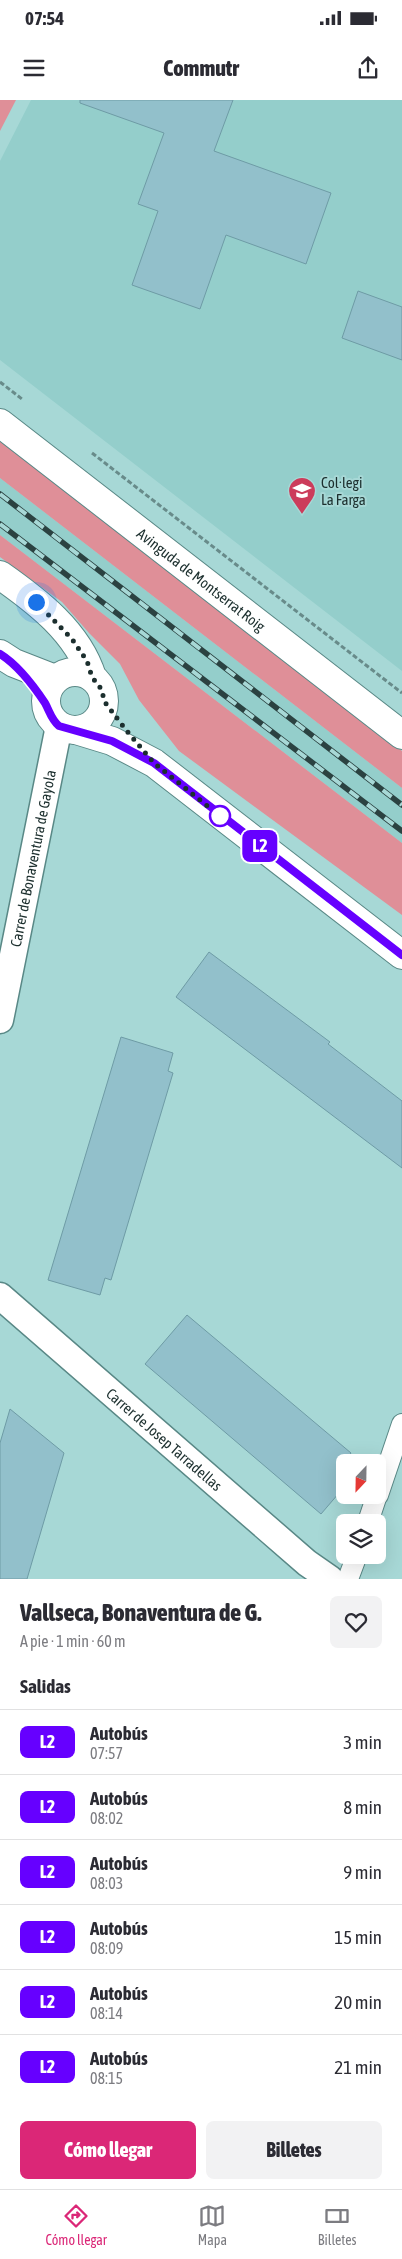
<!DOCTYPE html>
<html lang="es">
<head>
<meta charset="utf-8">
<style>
  :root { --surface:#fff; --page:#f2f2f3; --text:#2b2b33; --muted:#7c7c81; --line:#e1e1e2; --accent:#db2777 }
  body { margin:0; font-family:"Asap Condensed",sans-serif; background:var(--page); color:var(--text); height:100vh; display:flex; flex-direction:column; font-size:19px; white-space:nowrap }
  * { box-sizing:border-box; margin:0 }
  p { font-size:16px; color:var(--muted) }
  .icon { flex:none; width:28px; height:28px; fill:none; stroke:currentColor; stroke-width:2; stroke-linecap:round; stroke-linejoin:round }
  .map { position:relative; height:1479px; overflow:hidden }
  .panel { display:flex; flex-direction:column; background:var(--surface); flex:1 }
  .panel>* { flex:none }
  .badge { padding:0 10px; border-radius:8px; font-size:18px; line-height:32px }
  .needle { width:32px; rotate:202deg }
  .tools { position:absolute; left:336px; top:1354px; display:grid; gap:10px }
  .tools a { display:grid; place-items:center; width:50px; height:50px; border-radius:8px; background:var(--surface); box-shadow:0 5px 20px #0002; font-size:25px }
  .you { position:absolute; width:25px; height:25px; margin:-12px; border:4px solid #fff; border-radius:50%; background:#1a73e8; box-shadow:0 0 0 8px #1a73e833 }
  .map>.badge { position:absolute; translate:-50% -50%; box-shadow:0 0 0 2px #fff }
  h2 { padding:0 20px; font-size:19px; line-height:45px }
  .round { display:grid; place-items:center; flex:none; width:52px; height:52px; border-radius:8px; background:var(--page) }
  .headline { display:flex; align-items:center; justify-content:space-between; height:85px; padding:0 20px }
  h1 { font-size:24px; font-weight:800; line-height:38px }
  .primary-button { display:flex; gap:10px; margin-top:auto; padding:10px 20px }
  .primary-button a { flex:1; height:58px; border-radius:8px; background:var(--accent); color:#fff; font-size:20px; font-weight:800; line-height:58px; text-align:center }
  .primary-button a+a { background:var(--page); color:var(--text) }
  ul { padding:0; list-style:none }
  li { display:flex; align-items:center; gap:15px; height:65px; padding:0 20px; border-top:1px solid var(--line) }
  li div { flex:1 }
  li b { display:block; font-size:19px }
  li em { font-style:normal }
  li .badge { min-width:55px; font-weight:700; text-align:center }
  .status { display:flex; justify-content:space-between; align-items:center; height:35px; padding:0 25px; background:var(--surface); direction:ltr }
  .status svg { height:14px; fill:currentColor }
  header { display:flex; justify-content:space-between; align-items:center; height:65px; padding:0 20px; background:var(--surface); font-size:22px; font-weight:800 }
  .tabs { display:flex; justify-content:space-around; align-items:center; height:70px; border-top:1px solid var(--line); background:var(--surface); font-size:14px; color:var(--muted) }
  .tabs a { display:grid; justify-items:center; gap:2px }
  .tabs .current { color:var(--accent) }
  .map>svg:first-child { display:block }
  .built { fill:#94cecb }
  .green { fill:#df8f98 }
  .building { fill:#92c0cb; stroke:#6e9ba5 }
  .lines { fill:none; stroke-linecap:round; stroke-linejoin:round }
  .pedestrian-casing { stroke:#598886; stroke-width:22 }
  .minor-casing { stroke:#598886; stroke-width:29 }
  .tertiary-casing { stroke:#598886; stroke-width:30 }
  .path { stroke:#688b8a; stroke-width:3; stroke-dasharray:5 2.5; stroke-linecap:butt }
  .pedestrian { stroke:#fff; stroke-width:20 }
  .minor { stroke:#fff; stroke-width:26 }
  .tertiary { stroke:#fff; stroke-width:28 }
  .rail-casing { stroke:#2b4241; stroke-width:5.5 }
  .rail { stroke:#a7d8d6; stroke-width:4; stroke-dasharray:11; stroke-linecap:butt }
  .line-casing { stroke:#fff; stroke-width:11 }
  .line { stroke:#60f; stroke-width:8 }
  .walk { stroke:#1c2f2e; stroke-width:5; stroke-dasharray:0 9 }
  .stop-dot { fill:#fff; stroke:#60f; stroke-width:2.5 }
  .labels { text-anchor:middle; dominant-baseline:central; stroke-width:4; stroke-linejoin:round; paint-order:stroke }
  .poi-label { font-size:15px; fill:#1c2f2e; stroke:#a7d8d6; text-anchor:start }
  .street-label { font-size:15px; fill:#1c2f2e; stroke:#a7d8d6 }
</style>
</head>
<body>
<div class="status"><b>07:54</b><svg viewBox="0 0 49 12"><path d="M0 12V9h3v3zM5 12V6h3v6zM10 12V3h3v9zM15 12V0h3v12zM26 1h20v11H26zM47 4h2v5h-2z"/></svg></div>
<header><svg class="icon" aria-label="menu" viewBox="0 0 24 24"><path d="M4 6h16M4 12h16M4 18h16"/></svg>Commutr<svg class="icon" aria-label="share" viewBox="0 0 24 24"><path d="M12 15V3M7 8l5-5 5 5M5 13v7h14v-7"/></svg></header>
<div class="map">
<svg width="402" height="1479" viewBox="0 0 402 1479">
  <rect width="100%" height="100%" fill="#a7d8d6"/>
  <path class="built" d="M31,0H402V571L0,260V61Z
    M0,378L402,688V743L0,435Z"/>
  <path class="green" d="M0,0H16L0,31Z
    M0,341L402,651V688L0,378Z
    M0,435L402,743V815L179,651L139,600L120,564L89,533L62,502L0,457Z"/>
  <path class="building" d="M80,0H233L214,51L331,93L306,164L226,135L200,209L132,185L158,111L138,104L164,33L80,3Z
    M358,191L402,207V260L342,238Z
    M209,852L330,942L328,944L402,1001V1068L176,897Z
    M121,937L173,953L168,971L173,973L111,1180L105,1178L100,1195L48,1180Z
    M187,1215L351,1353L345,1361V1386L321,1414L145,1264Z
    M10,1309L64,1353L27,1479H0V1343Z"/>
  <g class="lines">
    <defs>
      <path id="pedestrian" d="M378,1395L402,1324
        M368,1422L377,1395
        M348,1479L357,1455"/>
      <g id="minor">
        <path id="s1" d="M0,920L59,626"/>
        <path id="s2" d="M0,1196L307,1463L330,1479"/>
      </g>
      <g id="tertiary">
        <path id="s3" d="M0,323L402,635"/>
        <path d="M0,475C37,501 78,532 92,577"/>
        <path d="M0,554L14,563L55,579"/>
        <circle cx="75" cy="601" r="29"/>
        <path d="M76,630L112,641L154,663L402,855"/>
      </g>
    </defs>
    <use href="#pedestrian" class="pedestrian-casing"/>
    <use href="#minor" class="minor-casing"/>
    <use href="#tertiary" class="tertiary-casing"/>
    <path class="path" d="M0,282L22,299
      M92,353L402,593"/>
    <use href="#pedestrian" class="pedestrian"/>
    <use href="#minor" class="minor"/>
    <use href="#tertiary" class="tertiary"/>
    <defs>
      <path id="rail" d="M0,394L402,705
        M0,424L402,731"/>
    </defs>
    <use href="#rail" class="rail-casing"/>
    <use href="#rail" class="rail"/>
  </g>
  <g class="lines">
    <defs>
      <path id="line" d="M0,554C18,565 33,585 45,603C50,612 51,619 59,626L112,641L154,663L402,855"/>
    </defs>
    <use href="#line" class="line-casing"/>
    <use href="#line" class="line"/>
    <path class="walk" d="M36,502L72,539L87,561L92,577L102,590L104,601L126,630L154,663L220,716"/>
  </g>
  <defs>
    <symbol id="school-pin" viewBox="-11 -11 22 30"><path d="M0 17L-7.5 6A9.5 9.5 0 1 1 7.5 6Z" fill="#cc3c5b" stroke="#a7d8d6"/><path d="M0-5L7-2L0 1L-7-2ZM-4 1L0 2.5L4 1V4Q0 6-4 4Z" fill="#fff"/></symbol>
  </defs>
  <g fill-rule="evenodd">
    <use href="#school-pin" x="286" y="375" width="32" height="43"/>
  </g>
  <circle class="stop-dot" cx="220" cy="716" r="10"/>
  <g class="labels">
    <g class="poi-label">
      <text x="321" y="382">Col·legi<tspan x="321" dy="17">La Farga</tspan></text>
    </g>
    <g class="street-label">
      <text stroke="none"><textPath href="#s3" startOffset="255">Avinguda de Montserrat Roig</textPath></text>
      <text stroke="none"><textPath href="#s1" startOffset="165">Carrer de Bonaventura de Gayola</textPath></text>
      <text stroke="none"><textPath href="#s2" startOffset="218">Carrer de Josep Tarradellas</textPath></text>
    </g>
  </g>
</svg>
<div class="tools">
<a><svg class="needle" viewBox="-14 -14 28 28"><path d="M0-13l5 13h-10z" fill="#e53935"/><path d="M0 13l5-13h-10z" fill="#7c7c81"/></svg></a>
<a><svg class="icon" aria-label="layers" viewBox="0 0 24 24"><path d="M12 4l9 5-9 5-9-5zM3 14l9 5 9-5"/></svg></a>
</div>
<div class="you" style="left:36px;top:502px"></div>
<b class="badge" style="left:260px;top:746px;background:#60f;color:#fff">L2</b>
</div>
<section class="panel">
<div class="headline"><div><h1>Vallseca, Bonaventura de G.</h1><p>A pie · 1 min · 60 m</p></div><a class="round"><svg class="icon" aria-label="heart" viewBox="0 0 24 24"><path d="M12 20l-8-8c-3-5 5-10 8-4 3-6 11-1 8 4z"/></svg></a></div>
<h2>Salidas</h2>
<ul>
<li><span class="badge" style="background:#60f;color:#fff">L2</span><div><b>Autobús</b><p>07:57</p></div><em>3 min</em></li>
<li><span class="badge" style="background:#60f;color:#fff">L2</span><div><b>Autobús</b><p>08:02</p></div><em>8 min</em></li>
<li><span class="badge" style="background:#60f;color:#fff">L2</span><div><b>Autobús</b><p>08:03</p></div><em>9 min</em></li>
<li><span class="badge" style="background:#60f;color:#fff">L2</span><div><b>Autobús</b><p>08:09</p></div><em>15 min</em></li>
<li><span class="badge" style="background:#60f;color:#fff">L2</span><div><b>Autobús</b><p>08:14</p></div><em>20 min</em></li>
<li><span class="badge" style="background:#60f;color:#fff">L2</span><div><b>Autobús</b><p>08:15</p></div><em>21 min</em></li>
</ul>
<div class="primary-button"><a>Cómo llegar</a><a>Billetes</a></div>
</section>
<nav class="tabs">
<a class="current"><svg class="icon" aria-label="directions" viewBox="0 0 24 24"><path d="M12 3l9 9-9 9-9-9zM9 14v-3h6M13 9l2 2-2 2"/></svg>Cómo llegar</a>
<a><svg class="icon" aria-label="map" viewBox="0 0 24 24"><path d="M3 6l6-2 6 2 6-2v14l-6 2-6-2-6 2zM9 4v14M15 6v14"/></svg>Mapa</a>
<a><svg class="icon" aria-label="tickets" viewBox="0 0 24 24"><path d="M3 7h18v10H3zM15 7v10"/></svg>Billetes</a>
</nav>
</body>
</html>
